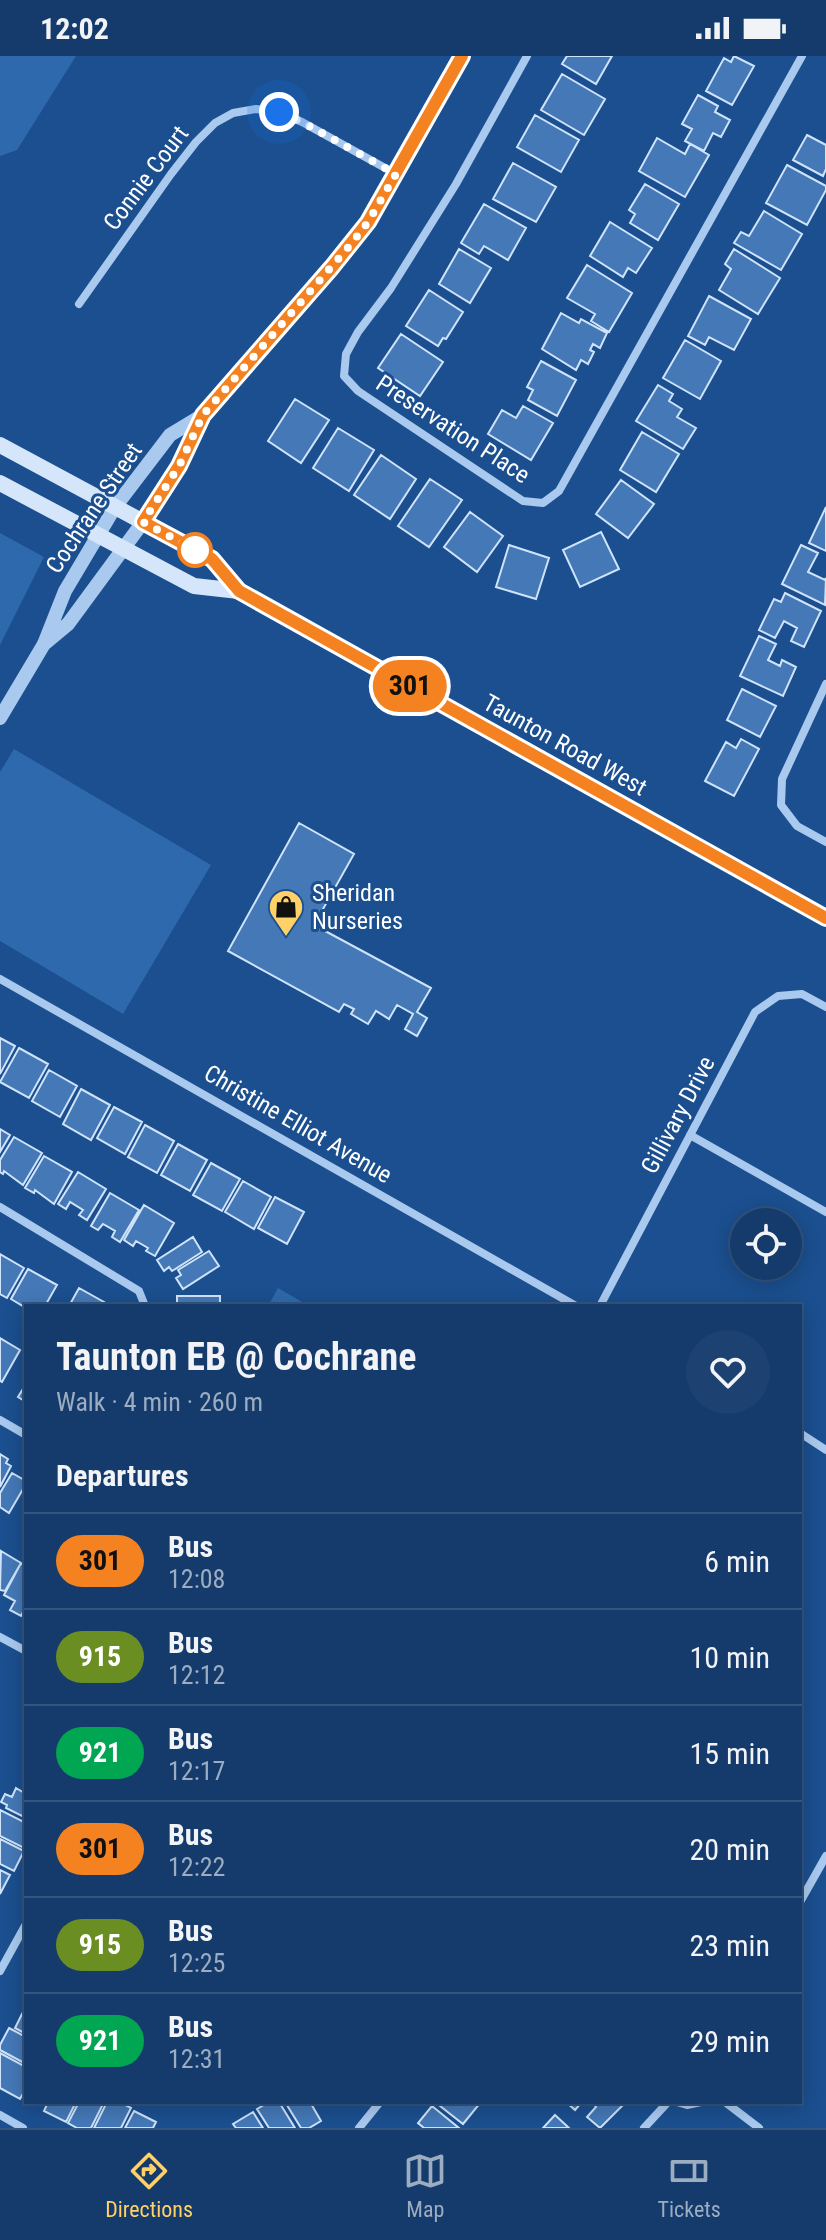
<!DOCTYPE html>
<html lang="en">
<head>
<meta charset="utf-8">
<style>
  :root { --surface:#143b6b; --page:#1d4271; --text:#f1f3f6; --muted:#9dadc1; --line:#33557e; --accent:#ffd166 }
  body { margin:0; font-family:"Roboto Condensed",sans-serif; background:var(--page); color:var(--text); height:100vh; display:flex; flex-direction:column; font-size:30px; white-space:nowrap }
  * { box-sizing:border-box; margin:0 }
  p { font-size:26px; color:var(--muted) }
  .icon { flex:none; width:44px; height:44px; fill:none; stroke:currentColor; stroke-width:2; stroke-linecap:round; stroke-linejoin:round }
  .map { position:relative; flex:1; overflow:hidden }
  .panel { position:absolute; left:24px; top:1248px; width:778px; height:800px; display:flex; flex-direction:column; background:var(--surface); border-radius:0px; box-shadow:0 4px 20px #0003,0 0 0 2px var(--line) }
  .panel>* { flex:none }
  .badge { padding:0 16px; border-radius:26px; font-size:28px; line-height:52px }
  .buttons { position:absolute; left:730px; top:1152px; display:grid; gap:16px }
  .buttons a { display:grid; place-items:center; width:72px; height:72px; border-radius:50%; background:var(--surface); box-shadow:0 4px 20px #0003,0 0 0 2px var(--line); font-size:40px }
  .you { position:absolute; width:40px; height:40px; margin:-20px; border:6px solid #fff; border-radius:50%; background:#1a73e8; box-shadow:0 0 0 12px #1a73e833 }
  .map>.badge { position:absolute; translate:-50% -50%; box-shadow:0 0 0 4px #fff }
  h2 { padding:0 32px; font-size:30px; line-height:72px }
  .round { display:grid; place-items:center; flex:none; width:84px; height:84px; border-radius:42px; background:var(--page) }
  .headline { display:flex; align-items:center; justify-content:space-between; height:136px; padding:0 32px }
  h1 { font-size:38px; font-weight:700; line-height:60px }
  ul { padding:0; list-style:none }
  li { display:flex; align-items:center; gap:24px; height:96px; padding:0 32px; border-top:2px solid var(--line) }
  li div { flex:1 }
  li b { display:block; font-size:30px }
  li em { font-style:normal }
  li .badge { min-width:88px; font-weight:700; text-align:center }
  .status { display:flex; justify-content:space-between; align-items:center; height:56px; padding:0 40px; background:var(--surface); direction:ltr }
  .status svg { height:22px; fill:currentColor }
  .tabs { display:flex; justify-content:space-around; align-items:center; height:112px; border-top:2px solid var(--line); background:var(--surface); font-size:22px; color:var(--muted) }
  .tabs a { display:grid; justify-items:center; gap:4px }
  .tabs .selected { color:var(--accent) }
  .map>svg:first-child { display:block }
  .green { fill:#2e69ad }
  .building { fill:#4478b7; stroke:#cfe3fa; stroke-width:2 }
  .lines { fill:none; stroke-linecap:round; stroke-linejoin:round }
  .minor { stroke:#a9c9ee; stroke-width:8 }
  .tertiary { stroke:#a9c9ee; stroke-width:14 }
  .secondary { stroke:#d6e6fa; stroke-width:16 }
  .line-casing { stroke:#fff; stroke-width:18 }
  .line { stroke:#f58220; stroke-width:12 }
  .walk { stroke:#fff; stroke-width:8; stroke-dasharray:0 14.4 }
  .stop-dot { fill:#fff; stroke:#f58220; stroke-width:4 }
  .labels { text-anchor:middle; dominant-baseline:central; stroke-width:6; stroke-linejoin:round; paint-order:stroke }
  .street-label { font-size:24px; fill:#fff; stroke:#1b4f8f }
  .poi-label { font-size:24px; fill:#fff; stroke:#1b4f8f; text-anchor:start }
</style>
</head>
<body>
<div class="status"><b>12:02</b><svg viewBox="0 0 49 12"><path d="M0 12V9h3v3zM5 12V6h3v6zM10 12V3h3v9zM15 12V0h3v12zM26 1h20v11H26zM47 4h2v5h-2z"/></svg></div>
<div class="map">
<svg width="826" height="2072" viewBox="0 0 826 2072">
  <rect width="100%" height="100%" fill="#1b4f8f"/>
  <path class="green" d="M0,0H76L17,94L0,100Z
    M0,477L44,501L0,589Z
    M14,693L211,809L123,958L0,885V716Z
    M278,1232L309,1250H268Z"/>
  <path class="building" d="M567,0H612L596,28L562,8Z
    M734,0L754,10L732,49L706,35L724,2L731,6Z
    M562,18L605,43L584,79L541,54Z
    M698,39L718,50L715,56L730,64L721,81L713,77L704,95L685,85L692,73L682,68Z
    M535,59L579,84L561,116L517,91Z
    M807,79L826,89V113L823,120L793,104Z
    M657,82L685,98L690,88L709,99L685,141L639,115Z
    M513,107L556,131L536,166L493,143Z
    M787,109L826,130V134L807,169L766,147Z
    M645,128L679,148L658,184L630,167L635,158L629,154Z
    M484,148L526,172L508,204L484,190L479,198L461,187Z
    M764,155L802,178L781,214L734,187L741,176L749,180Z
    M610,166L652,192L636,217L628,212L623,221L590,200Z
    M459,193L491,212L470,247L439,228Z
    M734,193L780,222L758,258L719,234L731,213L725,208Z
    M587,209L632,237L609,276L591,265L595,258L567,242Z
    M429,234L463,256L446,283L443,282L438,290L406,270Z
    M709,240L751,263L734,294L709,281L705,289L688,280Z
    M561,257L579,267L581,263L607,277L600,292L593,288L590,294L594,296L588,308L581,304L576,314L542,293Z
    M401,278L443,306L420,340L378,312Z
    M685,284L721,305L700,343L663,322Z
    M541,305L576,324L557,360L528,344L533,334L527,331Z
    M658,329L673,338L669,345L682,353L677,361L696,372L683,393L636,365Z
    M295,343L329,364L301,407L268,385Z
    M523,350L553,367L531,404L488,378L502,354L516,362Z
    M338,372L374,394L349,435L313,412Z
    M642,376L679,398L656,436L620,414Z
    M381,399L416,423L390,463L354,439Z
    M430,423L462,444L429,491L398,470Z
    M621,424L654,448L628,482L596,458Z
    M826,451V495L809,487Z
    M470,456L503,480L477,516L444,491Z
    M601,476L619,513L580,531L563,494Z
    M509,489L549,502L536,543L496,531Z
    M801,489L818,497L808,516L825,524L826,522L825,549L782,528Z
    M785,537L821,555L804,591L791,585L797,572L784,565L775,582L759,574L774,543L781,546Z
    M759,580L776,588L768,604L780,610L782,604L796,611L783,640L740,620Z
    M742,633L776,650L760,681L727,664Z
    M741,683L759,693L734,740L705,725L726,686L736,692Z
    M299,767L354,798L314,869L431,932L417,956L427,962L417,980L405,973L413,958L397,949L389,963L376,955L368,968L351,958L354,953L344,948L339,956L228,895Z
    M0,982L15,990L0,1018Z
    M19,992L48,1008L29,1042L0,1026Z
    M49,1014L77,1030L60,1061L32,1045Z
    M81,1033L110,1049L91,1084L63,1068Z
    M114,1051L142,1066L125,1098L97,1082Z
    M145,1069L174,1085L157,1117L128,1101Z
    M0,1073L10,1079L0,1096Z
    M14,1081L42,1097L23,1129L4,1115L3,1118L0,1116V1104Z
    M178,1088L207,1104L190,1135L161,1119Z
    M44,1100L72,1116L54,1148L35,1134L34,1137L25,1132Z
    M211,1107L240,1123L222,1155L193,1139Z
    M78,1116L106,1133L87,1164L79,1159L83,1154L70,1146L66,1153L58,1148Z
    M243,1125L271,1141L254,1173L225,1156Z
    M110,1137L139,1154L120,1186L112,1181L115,1175L103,1168L98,1174L91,1170Z
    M275,1141L304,1156L287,1188L258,1172Z
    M144,1149L174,1167L155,1200L146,1195L148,1192L136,1185L133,1190L124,1184Z
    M193,1181L202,1196L172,1215L169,1211L164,1215L157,1204Z
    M209,1195L219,1210L183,1233L176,1222L181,1219L178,1214Z
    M0,1198L24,1212L7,1242L0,1238Z
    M28,1213L57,1229L45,1250H26V1252L11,1243Z
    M79,1232L111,1250H69Z
    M177,1240H220V1250H177Z
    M0,1282L20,1294L2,1326L0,1325Z
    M26,1328V1346L18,1341Z
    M0,1398L8,1403L6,1407L11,1410L0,1431Z
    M12,1417L26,1425V1428L9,1457L0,1451V1437Z
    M1,1495L21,1507L5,1535L0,1534Z
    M21,1507L26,1510V1550L21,1560L10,1554L15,1545L4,1539Z
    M16,1732L26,1738V1762L6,1752L7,1749L1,1746L5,1738L12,1741Z
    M0,1754L26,1767V1793L0,1780Z
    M0,1783L24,1795L14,1815L0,1808Z
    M0,1814L10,1819L0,1838Z
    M25,1952H26V1978L15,1972Z
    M9,1972L26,1981V2008L0,1994V1989Z
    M0,1997L26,2011V2032L20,2043L0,2032Z
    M48,2046H76L66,2066L44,2055Z
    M79,2046H104L91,2072H77L68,2067Z
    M107,2046H120L131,2052L121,2072H94Z
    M269,2046H279L295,2072H269L257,2053Z
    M285,2046H310L321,2065L309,2072H301Z
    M435,2046H481L463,2068Z
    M566,2046H582L575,2054Z
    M592,2046H624L625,2047L600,2072L587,2061L596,2051Z
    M432,2050L459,2072H424L418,2067Z
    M134,2055L156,2066L153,2072H125Z
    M253,2056L263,2072H236L233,2068Z
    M555,2059L569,2072H543Z"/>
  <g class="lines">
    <path class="minor" d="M527,0L456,128L391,232L358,276L346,298L344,320L358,335L523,445L543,447L559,435L802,0
      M79,248L171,118L196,86L215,67L233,57L256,53L279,56L302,66L396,118
      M826,628L782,723L781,749L797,770L826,786
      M0,923L576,1250
      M690,1079L826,1156
      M0,1151L139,1235L145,1250
      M600,1250L755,956L778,940L802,938L826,951
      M0,1364L26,1379
      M800,1377L826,1394
      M0,1581L26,1595
      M800,1846L826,1800
      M0,1915L26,1868
      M677,2046L687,2049L701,2046
      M725,2046L759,2072
      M0,2059L23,2072
      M359,2072L380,2046
      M644,2072L668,2046"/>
    <path class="tertiary" d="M44,588L68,568L143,466L179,410L203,359L312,234L368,166L462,0
      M0,662L44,588L65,535L115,451L170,379L203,359"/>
    <path class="secondary" d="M0,389L212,503L239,535L826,862
      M0,427L194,530L239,535"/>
  </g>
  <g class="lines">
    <defs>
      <path id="line" d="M462,0L368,166L332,211L203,359L179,410L143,466L212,503L239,535L826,862"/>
    </defs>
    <use href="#line" class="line-casing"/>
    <use href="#line" class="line"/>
    <path class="walk" d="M195,494L143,466L179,410L203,359L352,187L368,166L396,118L302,66L279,56"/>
  </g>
  <defs>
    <symbol id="shop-pin" viewBox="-11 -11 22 30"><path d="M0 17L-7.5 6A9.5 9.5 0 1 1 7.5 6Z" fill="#ffd166" stroke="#1b4f8f"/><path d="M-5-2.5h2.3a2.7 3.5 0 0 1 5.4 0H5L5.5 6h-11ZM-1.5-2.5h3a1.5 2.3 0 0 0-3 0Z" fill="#111"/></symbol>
  </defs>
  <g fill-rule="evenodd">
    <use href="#shop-pin" x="266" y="831" width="40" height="54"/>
  </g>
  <circle class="stop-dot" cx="195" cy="494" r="16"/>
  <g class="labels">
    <g class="street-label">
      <text transform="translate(146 122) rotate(-53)">Connie Court</text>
      <text transform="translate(453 373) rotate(33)">Preservation Place</text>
      <text transform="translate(94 452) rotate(-56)">Cochrane Street</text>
      <text transform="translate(565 689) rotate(29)">Taunton Road West</text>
      <text transform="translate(678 1059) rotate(-62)">Gillivary Drive</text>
      <text transform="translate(298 1068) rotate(30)">Christine Elliot Avenue</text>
    </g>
    <g class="poi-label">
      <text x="312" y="837">Sheridan<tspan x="312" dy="28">Nurseries</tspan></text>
    </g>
  </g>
</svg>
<div class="buttons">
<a><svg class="icon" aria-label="locate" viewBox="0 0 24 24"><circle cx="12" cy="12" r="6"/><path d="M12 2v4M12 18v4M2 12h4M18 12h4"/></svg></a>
</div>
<div class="you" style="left:279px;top:56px"></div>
<b class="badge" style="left:410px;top:630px;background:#f58220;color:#111">301</b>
<section class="panel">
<div class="headline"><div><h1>Taunton EB @ Cochrane</h1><p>Walk · 4 min · 260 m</p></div><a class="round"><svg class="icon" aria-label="heart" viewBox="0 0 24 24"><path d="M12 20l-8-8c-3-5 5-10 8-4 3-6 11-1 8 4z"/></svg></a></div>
<h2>Departures</h2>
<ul>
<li><span class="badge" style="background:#f58220;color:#111">301</span><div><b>Bus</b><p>12:08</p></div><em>6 min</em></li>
<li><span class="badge" style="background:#6b8e23;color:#fff">915</span><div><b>Bus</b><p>12:12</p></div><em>10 min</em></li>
<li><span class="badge" style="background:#00a651;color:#fff">921</span><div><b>Bus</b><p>12:17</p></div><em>15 min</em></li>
<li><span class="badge" style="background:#f58220;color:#111">301</span><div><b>Bus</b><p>12:22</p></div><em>20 min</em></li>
<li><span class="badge" style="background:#6b8e23;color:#fff">915</span><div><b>Bus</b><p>12:25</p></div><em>23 min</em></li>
<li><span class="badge" style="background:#00a651;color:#fff">921</span><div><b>Bus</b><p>12:31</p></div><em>29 min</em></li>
</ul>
</section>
</div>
<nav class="tabs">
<a class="selected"><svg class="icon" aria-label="directions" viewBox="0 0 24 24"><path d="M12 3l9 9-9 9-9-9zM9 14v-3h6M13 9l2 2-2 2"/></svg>Directions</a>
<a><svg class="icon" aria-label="map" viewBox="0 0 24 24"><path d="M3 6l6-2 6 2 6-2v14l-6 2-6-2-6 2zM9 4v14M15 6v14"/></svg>Map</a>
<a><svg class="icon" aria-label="tickets" viewBox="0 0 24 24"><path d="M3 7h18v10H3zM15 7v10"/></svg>Tickets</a>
</nav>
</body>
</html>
